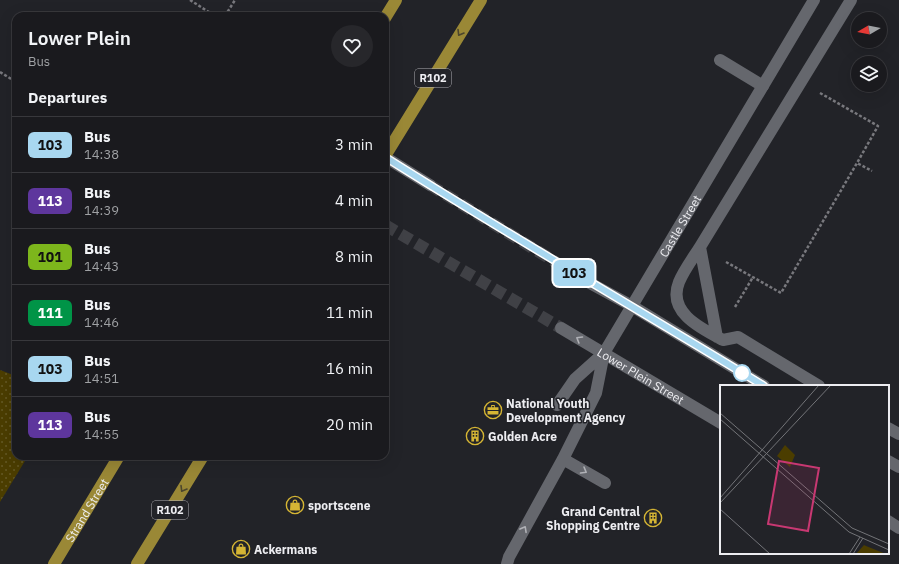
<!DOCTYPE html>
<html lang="en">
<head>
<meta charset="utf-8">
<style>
  :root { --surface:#1a1a1e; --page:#27272b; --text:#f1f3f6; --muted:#9fa1a4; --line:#38383c }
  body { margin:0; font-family:"IBM Plex Sans",sans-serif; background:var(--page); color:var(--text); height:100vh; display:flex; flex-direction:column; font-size:15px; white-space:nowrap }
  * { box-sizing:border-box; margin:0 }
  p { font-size:13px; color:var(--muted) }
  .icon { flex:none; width:22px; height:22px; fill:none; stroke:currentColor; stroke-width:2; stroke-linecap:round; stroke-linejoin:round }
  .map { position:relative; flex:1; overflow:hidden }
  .panel { position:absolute; left:12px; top:12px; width:377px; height:448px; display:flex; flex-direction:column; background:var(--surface); border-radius:12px; box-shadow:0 4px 16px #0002,0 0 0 1px var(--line) }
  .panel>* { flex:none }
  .badge { padding:0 8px; border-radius:6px; font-size:14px; line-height:26px }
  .needle { width:26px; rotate:260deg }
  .tools { position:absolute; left:851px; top:12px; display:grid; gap:8px }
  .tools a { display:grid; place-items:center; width:36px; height:36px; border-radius:50%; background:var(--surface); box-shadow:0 4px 16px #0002,0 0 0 1px var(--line); font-size:20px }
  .map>.badge { position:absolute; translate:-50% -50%; box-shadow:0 0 0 2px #fff }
  h2 { padding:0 16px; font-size:15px; line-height:36px }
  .round { display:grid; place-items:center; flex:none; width:42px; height:42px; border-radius:21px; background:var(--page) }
  .summary { display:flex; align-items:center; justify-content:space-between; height:68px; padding:0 16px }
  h1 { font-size:19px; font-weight:600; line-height:30px }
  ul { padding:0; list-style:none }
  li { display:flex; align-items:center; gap:12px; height:56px; padding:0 16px; border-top:1px solid var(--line) }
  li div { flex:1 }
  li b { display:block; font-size:15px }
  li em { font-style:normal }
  li .badge { min-width:44px; font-weight:700; text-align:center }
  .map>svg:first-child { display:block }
  .green { fill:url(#green-dots) }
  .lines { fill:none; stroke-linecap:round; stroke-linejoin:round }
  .tertiary-tunnel { stroke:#404146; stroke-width:12; stroke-dasharray:12 6; stroke-linecap:butt }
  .path { stroke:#78787d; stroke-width:2.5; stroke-dasharray:3 2; stroke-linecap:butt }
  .service { stroke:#65676d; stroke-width:12 }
  .pedestrian { stroke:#65676d; stroke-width:12 }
  .minor { stroke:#65676d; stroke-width:12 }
  .tertiary { stroke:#65676d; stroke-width:12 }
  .primary { stroke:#9a8836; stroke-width:12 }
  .oneway { stroke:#4c462d }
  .oneway2 { stroke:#b0b1b6 }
  .line-casing { stroke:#fff; stroke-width:9 }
  .line { stroke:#a8d7f0; stroke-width:6 }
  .stop-dot { fill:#fff; stroke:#a8d7f0; stroke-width:2 }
  .labels { text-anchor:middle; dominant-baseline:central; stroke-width:3; stroke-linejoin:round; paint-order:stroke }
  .shield { fill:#222328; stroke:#b0b0b5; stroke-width:1 }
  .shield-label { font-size:11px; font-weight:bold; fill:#ededf1 }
  .street-label { font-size:12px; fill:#ededf1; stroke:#222328 }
  .poi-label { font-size:12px; font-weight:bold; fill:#ededf1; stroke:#222328; text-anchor:start }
  .inset-road { fill:none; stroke:#737478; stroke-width:1 }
  .view { fill:#c83872; fill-opacity:0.15; stroke:#c83872; stroke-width:2 }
  .inset-edge { fill:none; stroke:#ededf1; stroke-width:2 }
</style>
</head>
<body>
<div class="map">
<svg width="899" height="564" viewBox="0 0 899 564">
  <defs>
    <pattern id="green-dots" width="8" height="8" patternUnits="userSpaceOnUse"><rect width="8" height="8" fill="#4b3d00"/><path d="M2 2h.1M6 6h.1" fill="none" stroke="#655926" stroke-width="1.8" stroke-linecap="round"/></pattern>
  </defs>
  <rect width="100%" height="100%" fill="#222328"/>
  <path class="green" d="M0,370L16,376V456H28L0,502Z"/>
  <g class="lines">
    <path class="tertiary-tunnel" d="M430,185L588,282
      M385,225L561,328"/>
    <path class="path" d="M190,0L215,16
      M225,16L235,0
      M0,72L16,82
      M820,93L878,126L857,163
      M726,262L781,293L857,163L872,171
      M735,307L753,277"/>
    <path class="service" d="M720,60L763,86
      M557,405L575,379L604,353
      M563,459L605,483
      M507,564L509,557L563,459L596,393L604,353"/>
    <path class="pedestrian" d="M700,247L717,337
      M819,386L738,337L723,340C700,328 667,312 679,282C684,270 693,258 700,247L851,0
      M888,428L899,434"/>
    <path class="minor" id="s1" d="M604,353L814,0"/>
    <g class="tertiary">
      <path d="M385,157L430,185"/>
      <path d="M588,282L632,306L764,386"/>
      <path id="s2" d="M561,328L721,423"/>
      <path d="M888,461L899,467"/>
      <path d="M888,521L899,528"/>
    </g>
    <g class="primary">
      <path d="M385,18L396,0"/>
      <path d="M385,156L481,0"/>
      <path id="s3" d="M54,564L119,456"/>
      <path d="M137,564L203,456"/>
    </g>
  </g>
  <defs><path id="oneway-chevron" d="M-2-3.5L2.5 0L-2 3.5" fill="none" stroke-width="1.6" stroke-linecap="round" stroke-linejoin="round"/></defs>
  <g class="oneway">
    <use href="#oneway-chevron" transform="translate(460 33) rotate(121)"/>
    <use href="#oneway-chevron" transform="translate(183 489) rotate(121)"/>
  </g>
  <g class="oneway2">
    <use href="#oneway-chevron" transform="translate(579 339) rotate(-149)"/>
    <use href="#oneway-chevron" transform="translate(584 471) rotate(30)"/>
    <use href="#oneway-chevron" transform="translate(524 529) rotate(-61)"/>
  </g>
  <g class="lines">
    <defs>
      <path id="line" d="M385,157C510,236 638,309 764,386"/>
    </defs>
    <use href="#line" class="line-casing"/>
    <use href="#line" class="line"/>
  </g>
  <defs>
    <symbol id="office-ring" viewBox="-11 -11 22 22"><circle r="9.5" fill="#222328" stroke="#d5b534" stroke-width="1.5"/><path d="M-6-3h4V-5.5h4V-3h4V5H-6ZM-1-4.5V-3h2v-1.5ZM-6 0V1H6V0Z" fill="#d5b534"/></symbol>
    <symbol id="building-ring" viewBox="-11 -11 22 22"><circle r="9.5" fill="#222328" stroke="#d5b534" stroke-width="1.5"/><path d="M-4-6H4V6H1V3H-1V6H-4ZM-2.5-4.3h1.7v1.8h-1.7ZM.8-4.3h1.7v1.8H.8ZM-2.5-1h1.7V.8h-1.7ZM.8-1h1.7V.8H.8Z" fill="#d5b534"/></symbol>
    <symbol id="shop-ring" viewBox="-11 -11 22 22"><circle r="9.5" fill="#222328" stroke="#d5b534" stroke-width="1.5"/><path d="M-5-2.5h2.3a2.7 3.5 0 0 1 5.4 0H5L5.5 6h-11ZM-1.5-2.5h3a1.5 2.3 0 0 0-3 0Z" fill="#d5b534"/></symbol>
  </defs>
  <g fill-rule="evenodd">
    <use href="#office-ring" x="483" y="400" width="20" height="20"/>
    <use href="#building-ring" x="465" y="426" width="20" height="20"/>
    <use href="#shop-ring" x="285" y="495" width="20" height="20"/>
    <use href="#building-ring" x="643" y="508" width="20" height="20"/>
    <use href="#shop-ring" x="231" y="539" width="20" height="20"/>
  </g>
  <circle class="stop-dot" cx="742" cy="373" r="8"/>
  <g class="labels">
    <g class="shield">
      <rect x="415" y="69" width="36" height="18" rx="3"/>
      <rect x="152" y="501" width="36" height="18" rx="3"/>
    </g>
    <g class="shield-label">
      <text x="433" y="78">R102</text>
      <text x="170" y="510">R102</text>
    </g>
    <g class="street-label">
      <text stroke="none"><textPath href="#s1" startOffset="148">Castle Street</textPath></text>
      <text stroke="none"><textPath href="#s2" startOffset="93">Lower Plein Street</textPath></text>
      <text stroke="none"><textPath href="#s3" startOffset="63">Strand Street</textPath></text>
    </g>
    <g class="poi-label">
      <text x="506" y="403">National Youth<tspan x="506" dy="14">Development Agency</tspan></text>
      <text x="488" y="436">Golden Acre</text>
      <text x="308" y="505">sportscene</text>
      <text x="640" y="511" text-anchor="end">Grand Central<tspan x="640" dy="14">Shopping Centre</tspan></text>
      <text x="254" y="549">Ackermans</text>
    </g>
  </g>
  <g transform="translate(720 385)">
    <rect width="169" height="169" fill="#222328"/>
    <path d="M65,60L75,70L70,82L57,71ZM144,160L146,161L166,169H136Z" fill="#4b3d00"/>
    <path class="inset-road" d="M0,28L132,143L169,159M0,34L129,147L169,165M0,113L99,0M0,118L111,0M0,124L50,169M129,169L140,152M133,169L143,153"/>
    <path class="view" d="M59,76L99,83L88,146L48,139Z"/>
    <rect width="169" height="169" class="inset-edge"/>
  </g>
</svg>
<div class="tools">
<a><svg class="needle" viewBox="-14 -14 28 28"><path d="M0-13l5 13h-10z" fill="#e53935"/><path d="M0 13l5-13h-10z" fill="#9fa1a4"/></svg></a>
<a><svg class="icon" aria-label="layers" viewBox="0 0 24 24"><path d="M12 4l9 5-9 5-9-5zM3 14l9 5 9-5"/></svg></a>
</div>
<b class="badge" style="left:574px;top:273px;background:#a8d7f0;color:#111">103</b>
<section class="panel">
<div class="summary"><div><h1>Lower Plein</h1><p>Bus</p></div><a class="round"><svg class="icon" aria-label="heart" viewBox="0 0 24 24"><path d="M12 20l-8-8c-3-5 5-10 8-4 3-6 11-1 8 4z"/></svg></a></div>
<h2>Departures</h2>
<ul>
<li><span class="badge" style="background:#a8d7f0;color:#111">103</span><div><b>Bus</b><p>14:38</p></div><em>3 min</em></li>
<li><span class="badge" style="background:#5e369d;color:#fff">113</span><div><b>Bus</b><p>14:39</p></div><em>4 min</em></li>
<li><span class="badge" style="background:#7db61c;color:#111">101</span><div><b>Bus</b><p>14:43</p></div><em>8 min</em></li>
<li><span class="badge" style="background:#009447;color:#fff">111</span><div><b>Bus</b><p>14:46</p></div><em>11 min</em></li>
<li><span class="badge" style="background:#a8d7f0;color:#111">103</span><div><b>Bus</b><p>14:51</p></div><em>16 min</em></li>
<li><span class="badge" style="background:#5e369d;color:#fff">113</span><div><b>Bus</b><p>14:55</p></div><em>20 min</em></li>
</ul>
</section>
</div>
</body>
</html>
